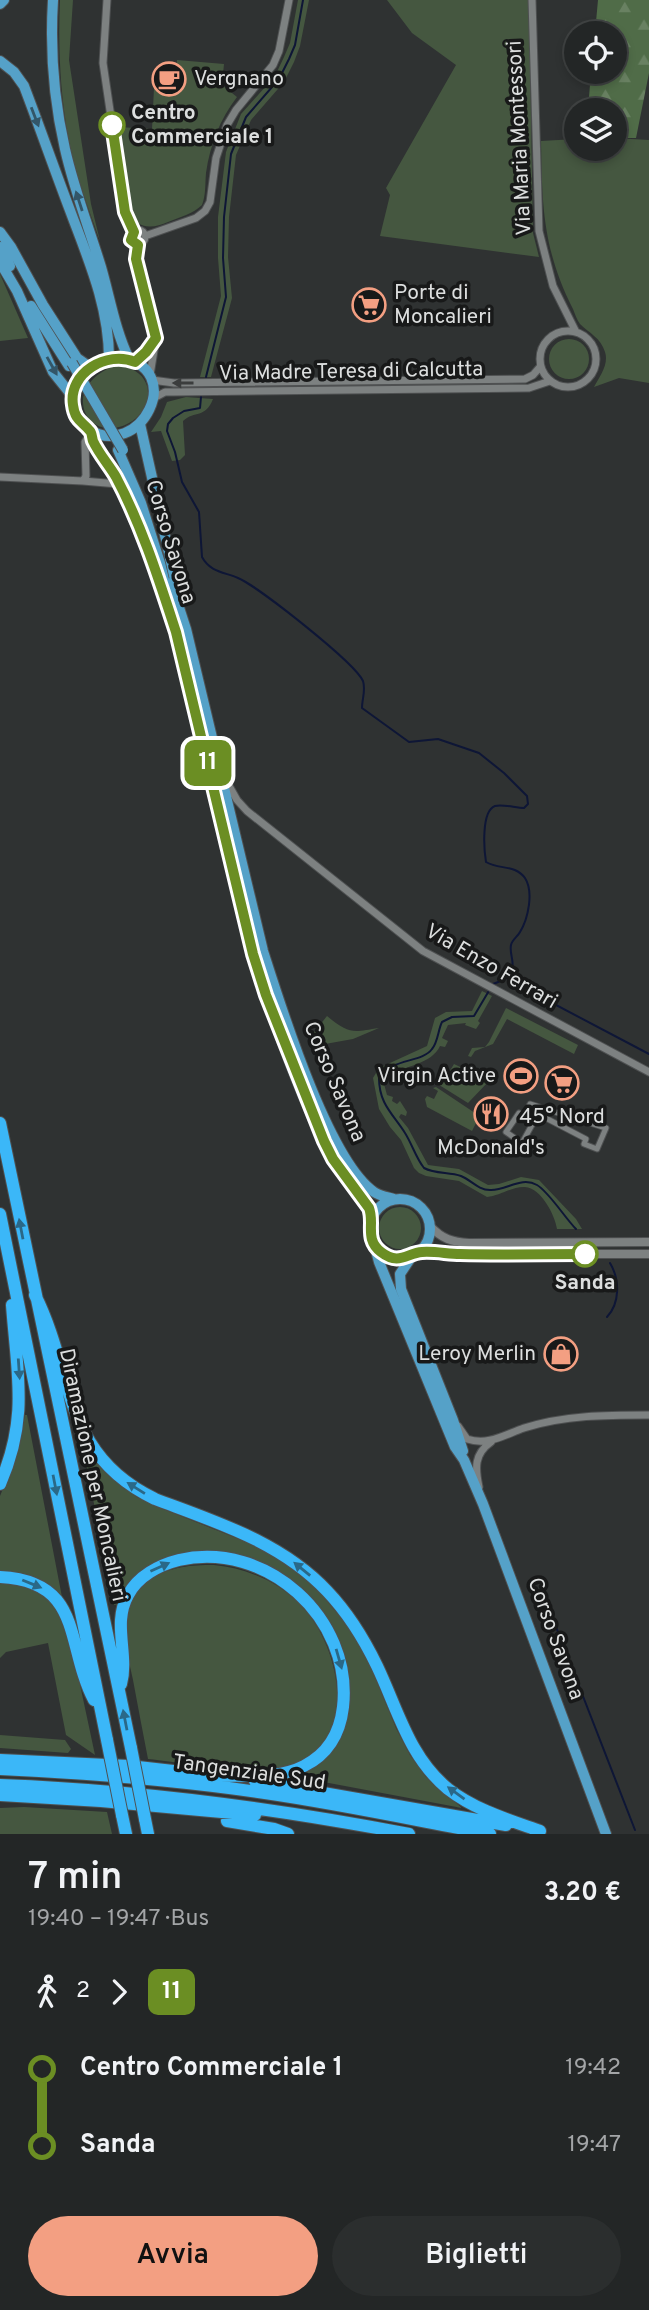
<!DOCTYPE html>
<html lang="it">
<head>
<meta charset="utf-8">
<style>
  :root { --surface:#232626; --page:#2b2e2e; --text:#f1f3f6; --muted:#a3a5a7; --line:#404343; --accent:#f39f82 }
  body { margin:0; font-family:Overpass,sans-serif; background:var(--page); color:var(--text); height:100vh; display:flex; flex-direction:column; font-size:26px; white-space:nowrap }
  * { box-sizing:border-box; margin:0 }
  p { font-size:23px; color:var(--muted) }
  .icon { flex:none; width:38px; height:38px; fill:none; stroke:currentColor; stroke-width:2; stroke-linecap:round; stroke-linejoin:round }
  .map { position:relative; height:1834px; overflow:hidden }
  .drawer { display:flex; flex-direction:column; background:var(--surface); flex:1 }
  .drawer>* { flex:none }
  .badge { padding:0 14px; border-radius:10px; font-size:24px; line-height:46px }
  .controls { position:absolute; left:564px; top:21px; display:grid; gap:14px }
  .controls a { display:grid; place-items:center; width:63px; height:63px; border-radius:50%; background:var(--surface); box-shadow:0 4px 10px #0003,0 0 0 2px var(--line); font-size:35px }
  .map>.badge { position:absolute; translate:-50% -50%; box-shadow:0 0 0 4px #fff }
  .legs { display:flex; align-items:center; gap:10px; height:77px; padding:0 28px; font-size:23px }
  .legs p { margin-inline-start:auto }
  .headline { display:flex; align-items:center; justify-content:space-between; height:119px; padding:0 28px }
  h1 { font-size:38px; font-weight:600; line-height:52px }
  .primary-button { display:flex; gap:14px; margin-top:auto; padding:14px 28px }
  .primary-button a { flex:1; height:80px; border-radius:42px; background:var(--accent); color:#111; font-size:28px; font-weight:600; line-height:80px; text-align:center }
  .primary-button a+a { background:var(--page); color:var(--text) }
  ul { padding:0 28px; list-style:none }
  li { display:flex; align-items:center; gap:24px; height:77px; font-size:26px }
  li i { display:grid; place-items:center; width:10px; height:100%; margin:0 9px; background:currentColor }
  li i::after { content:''; width:18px; height:18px; margin:-9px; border:5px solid; border-radius:50%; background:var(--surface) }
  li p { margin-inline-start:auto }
  li:first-child i { background:linear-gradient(#0000 50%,currentColor 0) }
  li:last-child i { background:linear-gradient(currentColor 50%,#0000 0) }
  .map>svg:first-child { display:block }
  .green { fill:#455740 }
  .forest { fill:url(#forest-firs) }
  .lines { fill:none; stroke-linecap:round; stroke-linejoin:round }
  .stream { stroke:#0e1636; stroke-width:2 }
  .pedestrian-casing { stroke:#4e5051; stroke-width:7 }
  .minor-casing { stroke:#4e5051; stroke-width:9 }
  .tertiary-casing { stroke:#4e5051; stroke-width:10 }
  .primary-casing { stroke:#4e5051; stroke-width:12 }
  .motorway-casing { stroke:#4e5051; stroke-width:14 }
  .pedestrian { stroke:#7d8181; stroke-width:5 }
  .minor { stroke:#7d8181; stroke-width:7 }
  .tertiary { stroke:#7d8181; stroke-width:8 }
  .primary { stroke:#55a1c8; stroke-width:10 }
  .motorway { stroke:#3bb7f8; stroke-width:12 }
  .primary-bridge-casing { stroke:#4e5051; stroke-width:12; stroke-linecap:butt }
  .motorway-bridge-casing { stroke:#4e5051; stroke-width:14; stroke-linecap:butt }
  .primary-bridge { stroke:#55a1c8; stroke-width:10 }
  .motorway-bridge { stroke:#3bb7f8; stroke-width:12 }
  .oneway { fill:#335668 }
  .oneway2 { fill:#3b3d3d }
  .oneway3 { fill:#2a6888 }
  .line-1-casing { stroke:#fff; stroke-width:16 }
  .line-1 { stroke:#6b8e23; stroke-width:10 }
  .stop-1-dot { fill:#fff; stroke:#6b8e23; stroke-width:3.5 }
  .labels { text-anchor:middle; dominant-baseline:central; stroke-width:7; stroke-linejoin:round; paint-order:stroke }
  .poi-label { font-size:21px; fill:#dcdede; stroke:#181919; text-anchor:start }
  .stop-label { font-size:21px; font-weight:bold; fill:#dcdede; stroke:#181919; text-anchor:start }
  .street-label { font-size:21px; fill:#dcdede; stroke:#181919 }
</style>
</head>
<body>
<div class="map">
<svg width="649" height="1834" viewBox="0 0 649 1834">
  <defs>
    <pattern id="forest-firs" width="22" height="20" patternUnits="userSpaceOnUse" patternTransform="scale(1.75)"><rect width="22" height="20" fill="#506c48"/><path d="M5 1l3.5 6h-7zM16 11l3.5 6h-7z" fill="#698162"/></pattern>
  </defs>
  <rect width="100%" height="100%" fill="#2f3232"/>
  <path class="green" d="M60,0H73L69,60L91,204L100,241C88,207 74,172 68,136C60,91 58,46 60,0Z
    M298,0H309L300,46L294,62L284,82L251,120L236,155L229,217L228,257L232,298L211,377H200L221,296L218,258V217L226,152L241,114L275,76L284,57L290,43Z
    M387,0H529L533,233L539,257L380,236L390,195L386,188L456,65L412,33Z
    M177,60L224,64L222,85L237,97C220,119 210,145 206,173C205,184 206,195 202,205C193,214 180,217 168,222C158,226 146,230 137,222C127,213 120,143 118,127L152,129L154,88L175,89Z
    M614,138L649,140V383L619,378L594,387C600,376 609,364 605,352C601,338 589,333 580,324C577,320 575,314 573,309C543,250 542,206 541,141L576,139V149H614Z
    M0,274L28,338L0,341Z
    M549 359a20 20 0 1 1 40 0a20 20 0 1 1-40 0Z
    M114,366C132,365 150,376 148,397C147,408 138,418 129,423C87,446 58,388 114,366Z
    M186,397L213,399C205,419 195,410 183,421L185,455L180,460L172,461L161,431L151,432L161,417L167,402Z
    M482,991L492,996L478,1021L480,1023L476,1029L465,1025L466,1023L448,1025L442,1038L448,1041L445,1047L440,1046C432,1064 404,1066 388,1076L384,1084L387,1095L393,1097L392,1101L397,1104L400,1101L407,1112L406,1116L401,1114L399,1117L408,1128L428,1165L459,1169L488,1185L499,1184L521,1177L539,1180L576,1219L582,1229H557C555,1215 541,1188 525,1187C513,1186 500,1196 487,1197L459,1181L426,1176L419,1173L414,1168L401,1140L390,1127L379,1109L373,1078L379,1068L427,1046L435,1018L446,1012L472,1011Z
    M506,1008L578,1045L574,1054L507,1019L493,1044L475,1051L471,1057L468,1056L472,1048L485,1047L489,1042Z
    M327,1016C350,1035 353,1032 379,1028L353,1039L314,1046L311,1036Z
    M454,1064L489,1081L468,1103L436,1083L437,1081L442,1084Z
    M436,1087L475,1113L477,1121L472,1131L427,1107L425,1099L427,1096L434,1099L438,1091L433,1088Z
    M379 1228a21 21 0 1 1 42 0a21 21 0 1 1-42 0Z
    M25,1415H27L62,1597C44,1579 26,1570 0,1572V1496L17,1454Z
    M82,1443L112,1477L137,1497L163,1509L259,1547L295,1569L319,1591L347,1625L366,1655L396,1728L410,1755L426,1777L462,1808L297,1777L320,1763L330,1754L346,1720L325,1616L304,1590L279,1572L263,1564L167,1558L119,1604L114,1605Z
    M214,1565C246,1568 277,1581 300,1604C339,1643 361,1738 296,1764C260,1778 187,1763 148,1759C143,1733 138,1707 133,1680C130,1665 125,1648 125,1633C126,1577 168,1564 214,1565Z
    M0,1582L31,1588L46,1597L55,1608L69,1633L95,1755L66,1735L48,1643L6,1652L0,1658Z
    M0,1735L65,1740L71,1749L68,1753L0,1748Z
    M24,1807L107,1812L112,1834H0V1808Z"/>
  <path class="forest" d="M598,0H649V73L636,138H614V110H588L591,72H614V33H595Z"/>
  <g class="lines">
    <path class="stream" d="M206,377L226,297L223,258L224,217L231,154L246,117L279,79L289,59L295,45L303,0
      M201,397L200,408L184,411L173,418L168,424L167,431L175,452L182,482L199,512L202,557C210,572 224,572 238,578C259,587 355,663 363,681C366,690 362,699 362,708L409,742L438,739L479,753L504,773L527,796L528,804L524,808C516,808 503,804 495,806C481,811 484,850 486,862C499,870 515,864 525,878C534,892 528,919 520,932C518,936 512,940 511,945C509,955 516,963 511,973C507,980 500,981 493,984
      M513,970L520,986L649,1054
      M490,989L474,1016L452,1017L442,1022C438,1030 438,1042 432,1049C422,1063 391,1058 379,1078C379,1104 393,1114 405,1133C412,1144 416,1158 424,1168C435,1174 449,1172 461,1176C471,1180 478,1190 490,1190C506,1191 521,1176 537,1185C549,1192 565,1218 576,1229
      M607,1317C620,1303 620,1280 610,1263
      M541,1580V1585L551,1614L635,1830"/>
    <defs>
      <path id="pedestrian" d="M530,1104L606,1128L597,1149L584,1144L586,1139L538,1114L522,1143L506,1132L519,1113L524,1116Z"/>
      <path id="minor" d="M107,0L103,63L125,212L133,232
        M532,0L539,231L553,286L576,332
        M131 237a7 7 0 1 1 14 0a7 7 0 1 1-14 0Z
        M145,236L196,218L205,211L210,202L216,158L227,125L236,110L273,65L279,51L289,0
        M138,245L136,259L156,338L150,375
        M540 359a28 28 0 1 1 56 0a28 28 0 1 1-56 0Z
        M135,362L146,352L154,342
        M152,380L174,383L525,379L533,375L540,367
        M154,398L165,392H174L529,388L550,381
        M0,477L83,481L86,476L85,442L91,432
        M83,481L118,484
        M224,777L237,800L247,811L423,951L649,1072
        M458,1426L467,1439C488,1446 504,1435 524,1428C565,1415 607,1415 649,1415
        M479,1487C475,1468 474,1454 491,1442"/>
      <path id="tertiary" d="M430,1226C442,1239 452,1242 469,1243L649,1242
        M419,1252L457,1254H649"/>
      <path id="primary" d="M53,0C50,49 54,101 65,149C74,189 89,228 101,267C110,298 115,330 129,359
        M0,4L4,0
        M0,61L14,72L24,86C40,128 55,171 71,213C89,261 109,307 109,359
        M0,232L11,247L43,305L77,358L87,365L93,366
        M0,247L10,266
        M0,262L17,291L53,372L73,397
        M31,306L69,366
        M119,357C189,368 140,462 88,429C80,424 75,417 73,407C67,379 94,362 119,357Z
        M140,424L177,589
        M91,431L93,441L116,478L156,571
        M118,450L141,503L160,563L253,954C273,1016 294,1081 323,1139C337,1167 360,1188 372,1216
        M171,583L186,629L263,951C281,1007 328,1160 374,1192C380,1196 387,1197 394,1199
        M370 1229a30 30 0 1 1 60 0a30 30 0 1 1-60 0Z
        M375,1247L379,1262L455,1447L464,1460L483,1504L606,1834
        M412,1256L400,1274L401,1289L453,1420L463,1451"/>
      <path id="motorway" d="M0,1123L131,1748
        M0,1214L107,1740
        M35,1295C75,1375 61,1454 155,1499C216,1522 281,1542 327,1591C348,1613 364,1639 377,1666C398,1710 409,1757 448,1789C475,1810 509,1820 540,1831
        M0,1484C29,1417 17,1374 12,1305
        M0,1577C84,1581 65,1645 94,1700
        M121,1684C129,1654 112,1624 128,1595C138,1576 159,1565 179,1560C266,1540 353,1618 343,1707C340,1733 328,1754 304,1766C279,1779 247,1775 220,1776
        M0,1760L129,1766L226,1777
        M0,1769C89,1773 177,1780 265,1793C341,1804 415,1820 490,1834
        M255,1781L506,1825
        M0,1785C137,1790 274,1808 409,1834
        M0,1795L101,1801L255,1815
        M122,1815L126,1834
        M145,1819L148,1834
        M227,1821L274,1829L288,1834"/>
    </defs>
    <use href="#pedestrian" class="pedestrian-casing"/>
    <use href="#minor" class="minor-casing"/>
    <use href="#tertiary" class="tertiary-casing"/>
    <use href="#primary" class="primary-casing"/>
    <use href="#motorway" class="motorway-casing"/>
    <use href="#pedestrian" class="pedestrian"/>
    <use href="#minor" class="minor"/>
    <use href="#tertiary" class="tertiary"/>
    <use href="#primary" class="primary"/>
    <use href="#motorway" class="motorway"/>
    <defs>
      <path id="primary-bridge" d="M72,363L123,450"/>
      <path id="motorway-bridge" d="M107,1740L122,1815
        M131,1748L145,1819"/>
    </defs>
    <use href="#primary-bridge" class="primary-bridge-casing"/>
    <use href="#motorway-bridge" class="motorway-bridge-casing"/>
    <use href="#primary-bridge" class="primary-bridge"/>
    <use href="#motorway-bridge" class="motorway-bridge"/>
  </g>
  <defs><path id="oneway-solid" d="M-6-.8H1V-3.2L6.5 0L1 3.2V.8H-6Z" transform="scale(1.75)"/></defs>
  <g class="oneway">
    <use href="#oneway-solid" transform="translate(35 117) rotate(69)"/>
    <use href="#oneway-solid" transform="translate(79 201) rotate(-108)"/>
    <use href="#oneway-solid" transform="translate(52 366) rotate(61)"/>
  </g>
  <use class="oneway2" href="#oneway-solid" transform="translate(183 383) rotate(-180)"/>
  <g class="oneway3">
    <use href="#oneway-solid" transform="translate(21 1229) rotate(-101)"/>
    <use href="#oneway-solid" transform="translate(19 1369) rotate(86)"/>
    <use href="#oneway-solid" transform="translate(55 1485) rotate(79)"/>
    <use href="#oneway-solid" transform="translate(136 1488) rotate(-148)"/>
    <use href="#oneway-solid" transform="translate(160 1567) rotate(-24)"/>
    <use href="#oneway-solid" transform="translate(302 1569) rotate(-141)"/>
    <use href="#oneway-solid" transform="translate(32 1584) rotate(22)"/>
    <use href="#oneway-solid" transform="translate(339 1659) rotate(74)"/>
    <use href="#oneway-solid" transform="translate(125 1720) rotate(-101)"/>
    <use href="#oneway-solid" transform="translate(456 1793) rotate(-144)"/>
  </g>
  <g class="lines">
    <defs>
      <path id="line-1" d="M112,125L125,212L134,232L131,240L138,245L136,259L156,338L146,352L135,362C107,350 68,373 73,405C75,421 82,421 90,431C92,433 92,438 93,441C99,454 109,465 116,477C142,526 159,580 176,632L253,954L266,995L324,1141L333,1159L369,1208C375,1223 364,1239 381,1252C399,1266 407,1253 422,1252C435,1251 448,1254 460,1254C502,1255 544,1254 585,1254"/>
    </defs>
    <use href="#line-1" class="line-1-casing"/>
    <use href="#line-1" class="line-1"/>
  </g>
  <defs>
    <symbol id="cafe-ring" viewBox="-11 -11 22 22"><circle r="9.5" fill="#181919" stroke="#f39f82" stroke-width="1.5"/><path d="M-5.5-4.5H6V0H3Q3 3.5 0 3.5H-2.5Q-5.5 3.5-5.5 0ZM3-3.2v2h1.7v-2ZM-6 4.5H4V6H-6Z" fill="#f39f82"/></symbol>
    <symbol id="supermarket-ring" viewBox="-11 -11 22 22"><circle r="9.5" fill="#181919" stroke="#f39f82" stroke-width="1.5"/><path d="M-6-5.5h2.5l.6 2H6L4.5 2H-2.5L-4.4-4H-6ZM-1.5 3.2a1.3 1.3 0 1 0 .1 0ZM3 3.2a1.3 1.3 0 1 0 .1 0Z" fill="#f39f82"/></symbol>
    <symbol id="stadium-ring" viewBox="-11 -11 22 22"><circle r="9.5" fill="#181919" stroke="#f39f82" stroke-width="1.5"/><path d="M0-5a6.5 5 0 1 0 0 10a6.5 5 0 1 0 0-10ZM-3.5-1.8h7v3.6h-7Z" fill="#f39f82"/></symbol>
    <symbol id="restaurant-ring" viewBox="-11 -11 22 22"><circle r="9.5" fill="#181919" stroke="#f39f82" stroke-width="1.5"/><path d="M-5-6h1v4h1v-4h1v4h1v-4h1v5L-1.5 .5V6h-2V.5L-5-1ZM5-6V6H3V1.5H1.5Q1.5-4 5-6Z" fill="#f39f82"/></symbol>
    <symbol id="shop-ring" viewBox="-11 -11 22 22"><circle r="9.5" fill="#181919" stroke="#f39f82" stroke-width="1.5"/><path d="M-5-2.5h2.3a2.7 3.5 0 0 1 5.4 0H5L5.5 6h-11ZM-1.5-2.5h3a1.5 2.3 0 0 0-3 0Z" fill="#f39f82"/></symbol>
  </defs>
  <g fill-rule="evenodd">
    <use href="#cafe-ring" x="150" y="60" width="38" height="38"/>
    <use href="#supermarket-ring" x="350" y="286" width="38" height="38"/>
    <use href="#stadium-ring" x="502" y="1057" width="38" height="38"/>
    <use href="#supermarket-ring" x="543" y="1064" width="38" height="38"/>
    <use href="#restaurant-ring" x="472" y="1095" width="38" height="38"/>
    <use href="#shop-ring" x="542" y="1335" width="38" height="38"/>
  </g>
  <g class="stop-1-dot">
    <circle cx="112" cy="125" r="12"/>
    <circle cx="585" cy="1254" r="12"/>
  </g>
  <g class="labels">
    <g class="poi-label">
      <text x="194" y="79">Vergnano</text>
      <text x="394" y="293">Porte di<tspan x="394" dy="24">Moncalieri</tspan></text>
      <text x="496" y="1076" text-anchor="end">Virgin Active</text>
      <text x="562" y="1117" text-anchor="middle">45° Nord</text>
      <text x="491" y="1148" text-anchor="middle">McDonald's</text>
      <text x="536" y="1354" text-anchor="end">Leroy Merlin</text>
    </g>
    <g class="stop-label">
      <text x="131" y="113">Centro<tspan x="131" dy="24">Commerciale 1</tspan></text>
      <text x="585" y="1283" text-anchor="middle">Sanda</text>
    </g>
    <g class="street-label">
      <text transform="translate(520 138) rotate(-93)">Via Maria Montessori</text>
      <text transform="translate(351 372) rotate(-1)">Via Madre Teresa di Calcutta</text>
      <text transform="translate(170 542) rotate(73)">Corso Savona</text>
      <text transform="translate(491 967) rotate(30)">Via Enzo Ferrari</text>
      <text transform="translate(334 1082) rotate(67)">Corso Savona</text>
      <text transform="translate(92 1475) rotate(78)">Diramazione per Moncalieri</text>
      <text transform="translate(555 1639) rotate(70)">Corso Savona</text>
      <text transform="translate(249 1773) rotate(8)">Tangenziale Sud</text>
    </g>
  </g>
</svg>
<div class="controls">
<a><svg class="icon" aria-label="locate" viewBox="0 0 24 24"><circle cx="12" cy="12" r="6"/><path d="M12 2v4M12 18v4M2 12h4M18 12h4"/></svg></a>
<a><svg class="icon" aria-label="layers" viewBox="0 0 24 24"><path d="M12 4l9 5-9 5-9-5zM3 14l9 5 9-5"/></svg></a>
</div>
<b class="badge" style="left:208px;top:763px;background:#6b8e23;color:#fff">11</b>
</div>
<section class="drawer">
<div class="headline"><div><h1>7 min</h1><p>19:40 – 19:47 · Bus</p></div><b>3.20 €</b></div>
<div class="legs"><svg class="icon" aria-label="walk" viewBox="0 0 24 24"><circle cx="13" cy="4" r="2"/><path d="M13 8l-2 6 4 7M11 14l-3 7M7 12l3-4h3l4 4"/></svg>2<svg class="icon" aria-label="forward" viewBox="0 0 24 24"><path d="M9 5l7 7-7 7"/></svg><b class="badge" style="background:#6b8e23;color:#fff">11</b></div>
<ul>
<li><i style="color:#6b8e23"></i><b>Centro Commerciale 1</b><p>19:42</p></li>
<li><i style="color:#6b8e23"></i><b>Sanda</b><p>19:47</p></li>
</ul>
<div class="primary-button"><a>Avvia</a><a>Biglietti</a></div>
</section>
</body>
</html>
